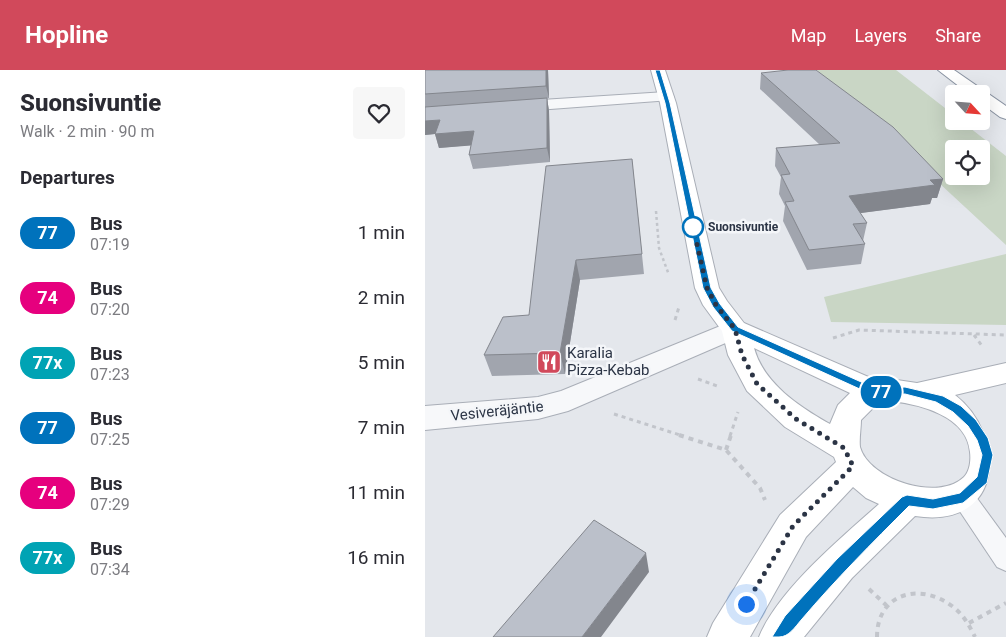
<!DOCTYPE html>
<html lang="en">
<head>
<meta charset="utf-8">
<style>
  :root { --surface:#fff; --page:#f7f7f7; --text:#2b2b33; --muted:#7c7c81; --accent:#d1495b }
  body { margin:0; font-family:Roboto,sans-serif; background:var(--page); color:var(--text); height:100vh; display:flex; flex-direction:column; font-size:19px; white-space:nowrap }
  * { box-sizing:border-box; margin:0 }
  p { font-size:16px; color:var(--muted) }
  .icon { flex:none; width:28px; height:28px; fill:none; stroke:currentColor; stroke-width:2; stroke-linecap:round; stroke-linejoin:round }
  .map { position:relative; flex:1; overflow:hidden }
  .sheet { display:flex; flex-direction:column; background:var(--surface); width:425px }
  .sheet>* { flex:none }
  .badge { padding:0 10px; border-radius:16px; font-size:18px; line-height:32px }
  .needle { width:32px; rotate:116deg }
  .fabs { position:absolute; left:520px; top:15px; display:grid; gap:10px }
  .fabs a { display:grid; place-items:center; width:45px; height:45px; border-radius:5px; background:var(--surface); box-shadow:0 5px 20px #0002; font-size:25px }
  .you { position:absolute; width:25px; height:25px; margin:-12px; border:4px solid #fff; border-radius:50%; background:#1a73e8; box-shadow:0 0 0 8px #1a73e833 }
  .map>.badge { position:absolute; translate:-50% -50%; box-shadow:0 0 0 2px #fff }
  h2 { padding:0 20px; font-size:19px; line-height:45px }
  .round { display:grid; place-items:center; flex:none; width:52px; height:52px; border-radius:5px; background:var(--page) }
  .summary { display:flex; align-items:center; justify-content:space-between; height:85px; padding:0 20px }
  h1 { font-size:24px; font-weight:800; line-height:38px }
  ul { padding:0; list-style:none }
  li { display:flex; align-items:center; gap:15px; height:65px; padding:0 20px }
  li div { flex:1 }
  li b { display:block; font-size:19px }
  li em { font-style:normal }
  li .badge { min-width:55px; font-weight:700; text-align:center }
  header { display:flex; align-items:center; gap:30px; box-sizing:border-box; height:70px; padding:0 25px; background:var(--accent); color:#fff }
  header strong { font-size:24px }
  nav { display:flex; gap:28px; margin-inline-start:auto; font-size:18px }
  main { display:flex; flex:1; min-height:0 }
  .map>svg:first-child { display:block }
  .green { fill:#c9d6c5; fill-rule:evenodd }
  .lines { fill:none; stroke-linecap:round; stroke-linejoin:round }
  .lane-casing { stroke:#a9aeb7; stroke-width:2 }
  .street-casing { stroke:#a9aeb7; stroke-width:2 }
  .secondary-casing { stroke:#a9aeb7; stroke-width:2 }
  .highway-casing { stroke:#8b94a3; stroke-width:2 }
  .path-far2 { stroke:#c2c5cb; stroke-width:2.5; stroke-dasharray:3 3; stroke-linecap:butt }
  .path-far1 { stroke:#c2c5cb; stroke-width:3; stroke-dasharray:4 4; stroke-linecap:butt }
  .path { stroke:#c2c5cb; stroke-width:4; stroke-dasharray:5 5; stroke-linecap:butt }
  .lane { fill:#f7f8fa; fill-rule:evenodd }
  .street { fill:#f7f8fa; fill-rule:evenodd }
  .secondary { fill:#fff; fill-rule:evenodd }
  .highway { fill:#fff; fill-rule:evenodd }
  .wall { fill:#a1a5ae }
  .shaded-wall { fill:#83868d }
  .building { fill:#bbc0ca; stroke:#83868d }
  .line { fill:#0072bc; stroke:#fff }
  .walk { stroke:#2b3445; stroke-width:5; stroke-dasharray:0 9 }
  .stop-dot { fill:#fff; stroke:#0072bc; stroke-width:2.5 }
  .labels { text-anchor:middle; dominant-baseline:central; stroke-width:5; stroke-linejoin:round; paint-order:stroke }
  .far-stop-label { font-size:12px; font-weight:bold; fill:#2b3445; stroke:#f4f6f9; text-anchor:start }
  .poi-label { font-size:15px; fill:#2b3445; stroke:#f4f6f9; text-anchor:start }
  .street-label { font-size:15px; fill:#2b3445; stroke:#f4f6f9 }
</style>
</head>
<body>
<header>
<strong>Hopline</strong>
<nav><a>Map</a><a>Layers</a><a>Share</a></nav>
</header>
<main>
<section class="sheet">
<div class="summary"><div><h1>Suonsivuntie</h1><p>Walk · 2 min · 90 m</p></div><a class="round"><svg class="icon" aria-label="heart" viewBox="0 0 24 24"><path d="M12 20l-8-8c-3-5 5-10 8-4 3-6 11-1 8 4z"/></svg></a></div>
<h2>Departures</h2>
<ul>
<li><span class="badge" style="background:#0072bc;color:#fff">77</span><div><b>Bus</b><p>07:19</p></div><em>1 min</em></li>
<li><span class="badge" style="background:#e6007e;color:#fff">74</span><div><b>Bus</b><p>07:20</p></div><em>2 min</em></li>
<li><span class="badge" style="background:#00a3b4;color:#fff">77x</span><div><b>Bus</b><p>07:23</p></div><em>5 min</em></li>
<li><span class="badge" style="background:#0072bc;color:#fff">77</span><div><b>Bus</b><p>07:25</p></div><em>7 min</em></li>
<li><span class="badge" style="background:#e6007e;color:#fff">74</span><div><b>Bus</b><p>07:29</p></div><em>11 min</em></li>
<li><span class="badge" style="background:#00a3b4;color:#fff">77x</span><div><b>Bus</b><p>07:34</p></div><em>16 min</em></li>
</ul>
</section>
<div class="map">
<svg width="581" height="567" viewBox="0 0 581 567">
  <rect width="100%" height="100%" fill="#e4e7ec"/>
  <path class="green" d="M392,0H471L529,45V51H536L581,86V175ZM529,79H556V106H529Z
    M581,184V255L406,252L399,227Z"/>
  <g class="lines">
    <defs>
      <path id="lane" d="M538,417L546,420L581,468V501L572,497L530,434L526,427L530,420Z"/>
      <path id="street" d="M241,22L246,24L249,27L246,30L85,42L77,37L85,32Z
        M310,250L319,253L323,259L319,265L143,341L113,349L0,360V336L113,327L136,321Z"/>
      <path id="secondary" d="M226,0H240L251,33L294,218L302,231L319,253L455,312L465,309L492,313L581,293V313L530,325C581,364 581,460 490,446L427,508L379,567H334C353,520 416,468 454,434L441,428L428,417L381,467L325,567H282L288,553L355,445L411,392L409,387L360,357L322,321L303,285L297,261L278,235L270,218L235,33ZM329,278L425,323L413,335L405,354C375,337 339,314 329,278ZM465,331C495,334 542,346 545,382C546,390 545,401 539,407C514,432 444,410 435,377C434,369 436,358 436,350L449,337Z"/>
      <path id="highway" d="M513,0H529L581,36V49L575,47L556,33V24H544Z"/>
    </defs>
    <use href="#lane" class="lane-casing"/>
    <use href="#street" class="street-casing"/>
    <use href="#secondary" class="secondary-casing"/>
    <use href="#highway" class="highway-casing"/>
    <path class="path-far2" d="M231,141L234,178L244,205"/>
    <path class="path-far1" d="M250,250L254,237
      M549,265L557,276
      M408,268L434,260L581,265
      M273,309L295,317
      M189,344L258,366
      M305,366L313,342"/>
    <path class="path" d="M254,365L301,380L335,418L340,430
      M301,380L306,365
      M444,519L461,535
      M544,553L581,533
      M452,567C452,523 495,512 527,536C538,544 544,555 550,567"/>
    <use href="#lane" class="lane"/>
    <use href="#street" class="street"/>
    <use href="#secondary" class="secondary"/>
    <use href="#highway" class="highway"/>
  </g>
  <path class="wall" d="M0,0H123L124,28L0,37Z
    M336,3L518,109L512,128H507L505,134L435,143L442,153L438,171L440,174L436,194L382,200L358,151L360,136L354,124L356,107L350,96L351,78L395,75L335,19Z
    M122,28L124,41L125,92L48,99L44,85L46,75L14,78L10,64L0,65V37Z
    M207,89L219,204L155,210L140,304L67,306L59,285L104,245Z"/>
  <path class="shaded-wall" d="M121,0H123L124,28L121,16Z
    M122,28L124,41L125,92L122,78Z
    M15,50L19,63L0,65V51Z
    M49,61L52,75L14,78L10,64Z
    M518,109L512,128H507L505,134L421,145L424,126L505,110Z
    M151,190L155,210L140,304L135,283Z
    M221,483L224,502L176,567H157Z"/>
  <path class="building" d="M0,0H121V16L0,24Z
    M363,0H391L468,57L518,109L505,110L510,115L424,126L442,153L428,154L440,174L384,180L360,132L369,131L356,105L365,104L351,78L415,73L336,3Z
    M122,28V78L44,85L49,61L10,64L15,50L0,51V37Z
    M207,89L217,184L151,190L135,283L59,285L78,247L104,245L121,96Z
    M169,450L221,483L157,567H68Z"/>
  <path class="line" d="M230,0H235L245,33L286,218L295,234L313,257L452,319L480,317L518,326L536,336L551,350L563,368L568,385L562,413L538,433L508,439L484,436C447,473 411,509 377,549C370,557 364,567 354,567H347L360,546L412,489L477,427L482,425L508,429L535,423L552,407L557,385L552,370L543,356L528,342L511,332L480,324L448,325L307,261L288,237L278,218L240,33Z"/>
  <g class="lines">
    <path class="walk" d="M268,157L282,218L291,235L310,259L317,285L332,314L371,349L419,378L428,396L368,456L321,534"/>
  </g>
  <defs>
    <symbol id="restaurant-square" viewBox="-11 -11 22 22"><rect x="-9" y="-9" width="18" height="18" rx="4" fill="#d1495b" stroke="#f4f6f9"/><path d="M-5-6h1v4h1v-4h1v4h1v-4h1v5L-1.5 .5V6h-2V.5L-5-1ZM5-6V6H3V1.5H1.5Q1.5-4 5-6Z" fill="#fff"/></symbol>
  </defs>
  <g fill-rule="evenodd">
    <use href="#restaurant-square" x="110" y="278" width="28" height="28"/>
  </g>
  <circle class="stop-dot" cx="268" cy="157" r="10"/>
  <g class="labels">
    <g class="far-stop-label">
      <text x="283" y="157">Suonsivuntie</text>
    </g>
    <g class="poi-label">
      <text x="142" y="283">Karalia<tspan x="142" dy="17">Pizza-Kebab</tspan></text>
    </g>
    <g class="street-label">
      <text transform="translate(72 341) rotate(-6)">Vesiveräjäntie</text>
    </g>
  </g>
</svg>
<div class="fabs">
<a><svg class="needle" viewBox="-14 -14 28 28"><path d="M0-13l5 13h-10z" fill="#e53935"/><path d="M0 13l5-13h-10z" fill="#7c7c81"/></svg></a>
<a><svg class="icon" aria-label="locate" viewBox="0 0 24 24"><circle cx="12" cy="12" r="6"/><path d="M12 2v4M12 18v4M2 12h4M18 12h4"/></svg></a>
</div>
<div class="you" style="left:321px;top:534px"></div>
<b class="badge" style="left:456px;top:322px;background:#0072bc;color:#fff">77</b>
</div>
</main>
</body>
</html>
